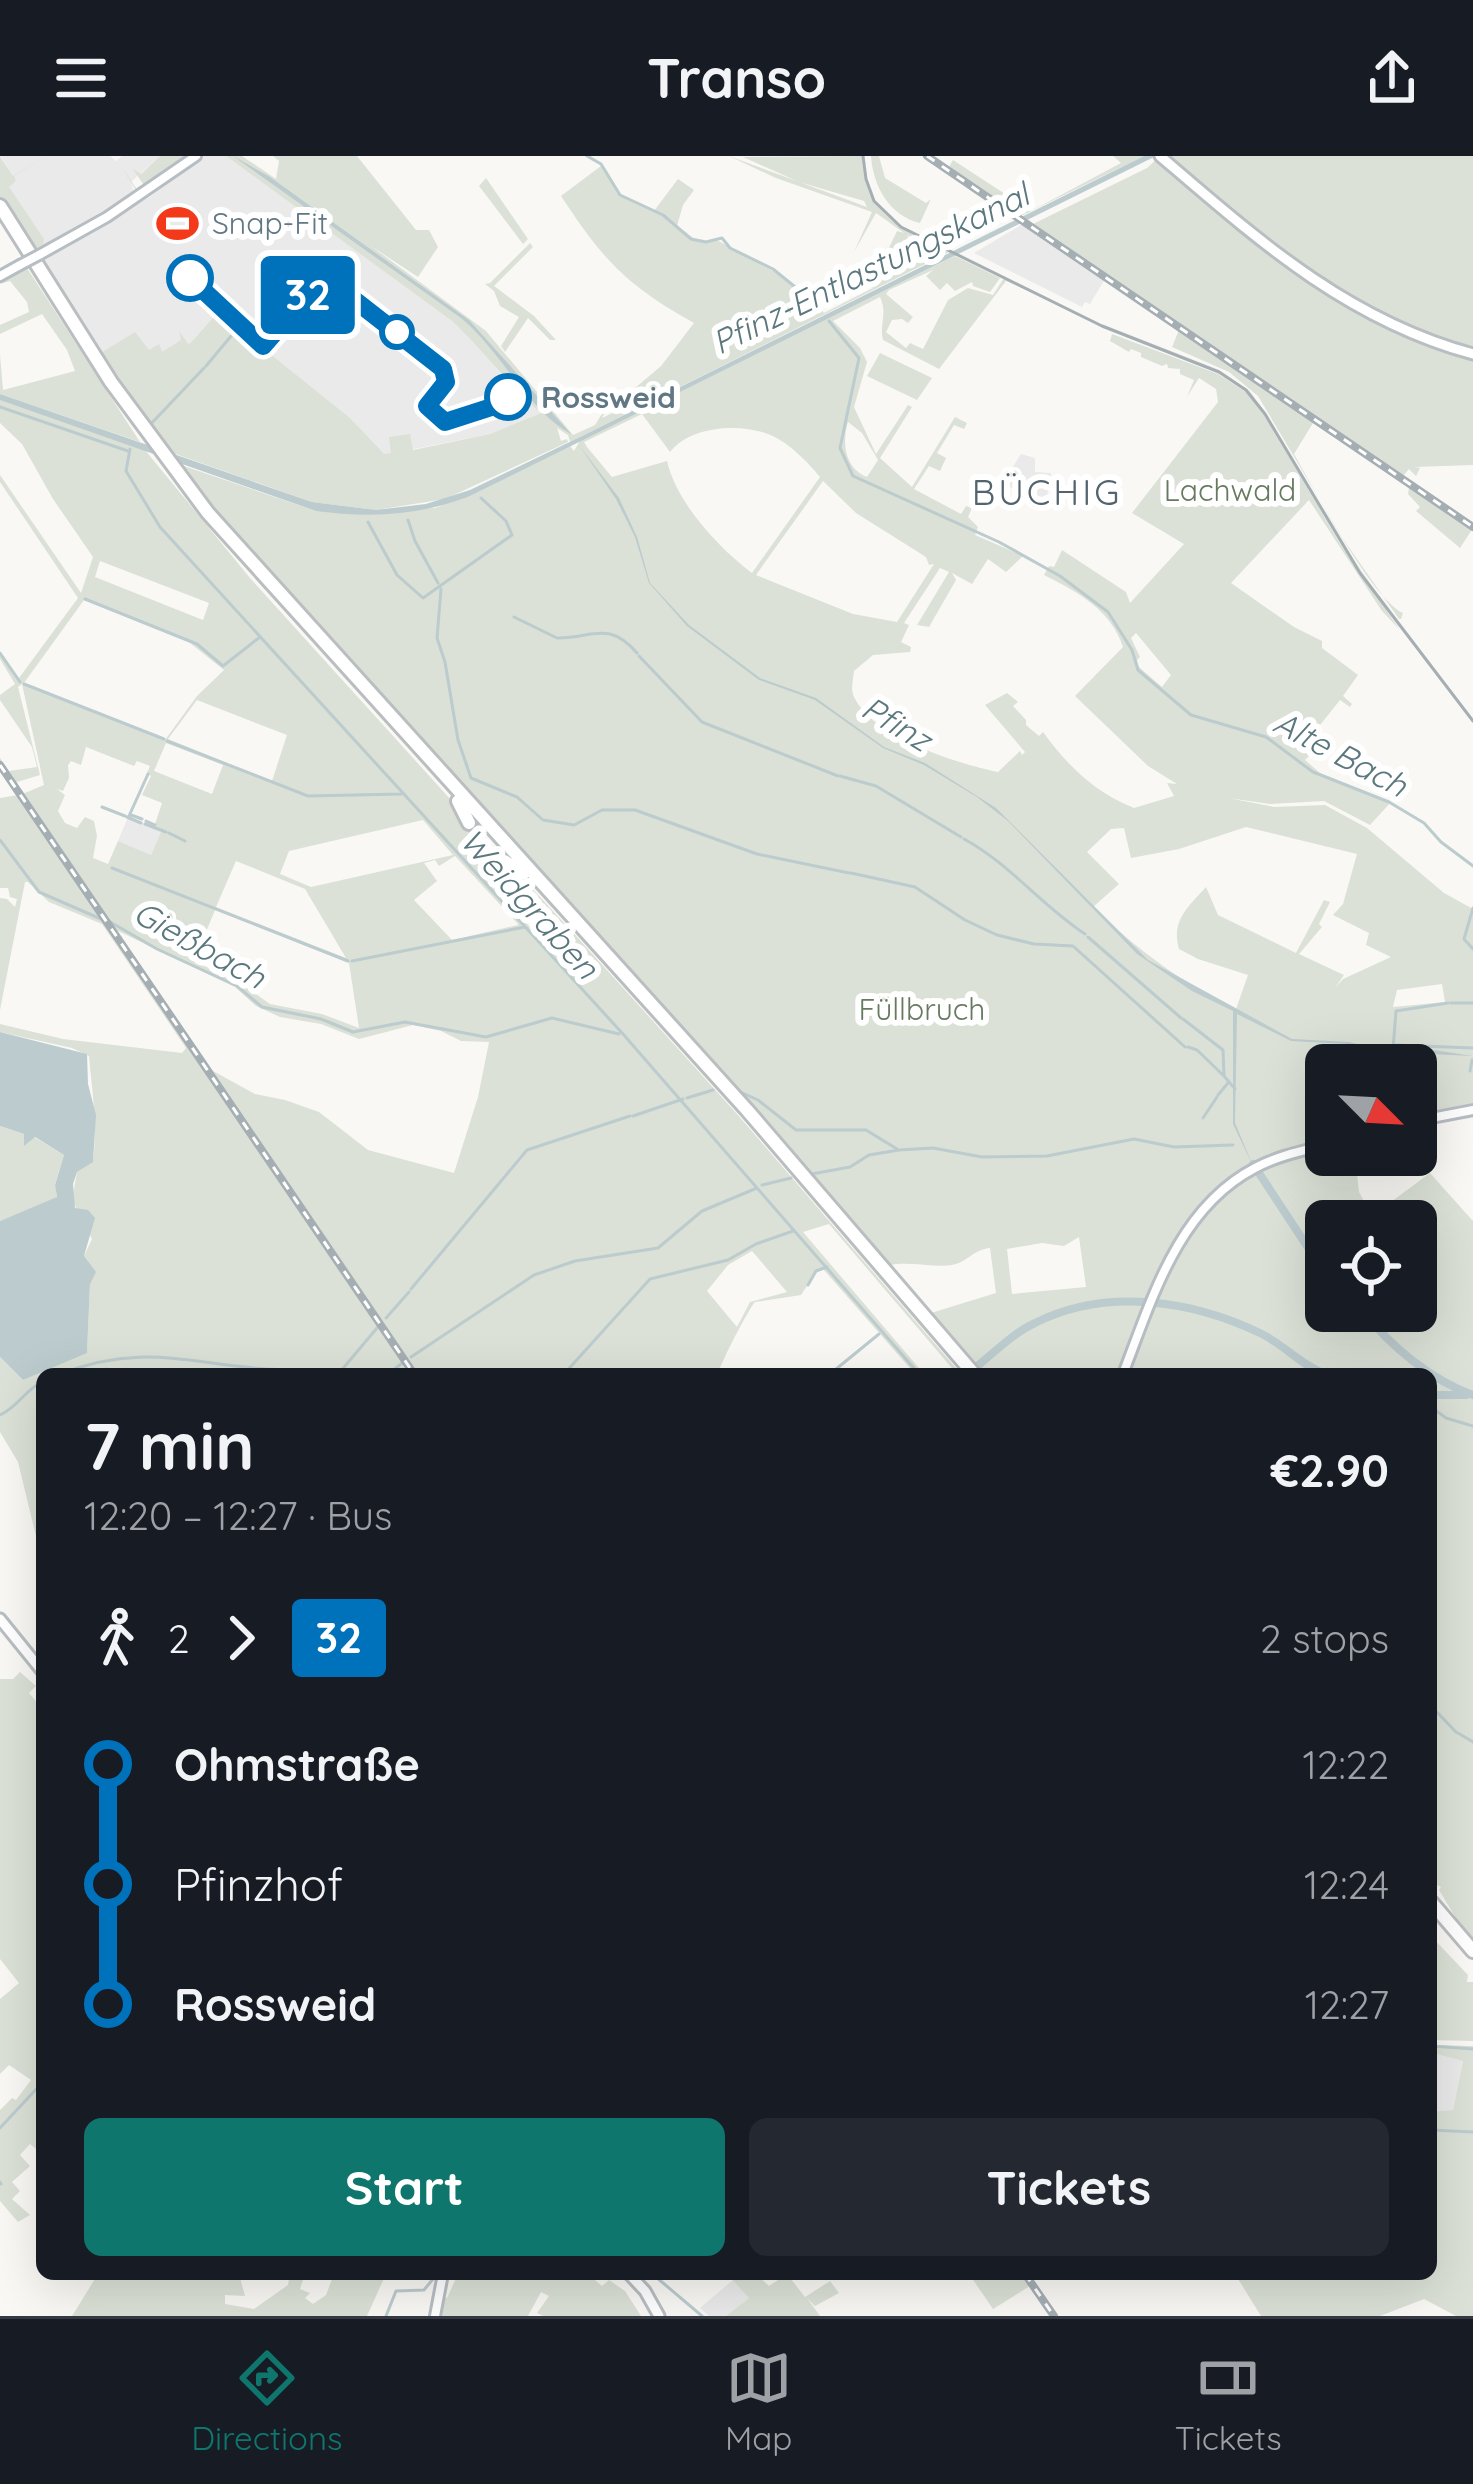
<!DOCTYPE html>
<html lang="en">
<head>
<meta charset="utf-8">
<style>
  :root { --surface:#171b24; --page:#242831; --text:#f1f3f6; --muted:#9ea1a6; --line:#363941; --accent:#0f766e }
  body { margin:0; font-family:Quicksand,sans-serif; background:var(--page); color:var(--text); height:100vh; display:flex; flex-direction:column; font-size:45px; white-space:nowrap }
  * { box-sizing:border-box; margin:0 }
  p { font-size:39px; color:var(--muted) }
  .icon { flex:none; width:66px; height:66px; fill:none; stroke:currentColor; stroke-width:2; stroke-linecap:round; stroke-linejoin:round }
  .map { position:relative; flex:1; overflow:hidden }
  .sheet { position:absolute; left:36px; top:1212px; width:1401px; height:912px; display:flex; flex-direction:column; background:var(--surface); border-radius:18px; box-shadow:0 12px 48px #0002 }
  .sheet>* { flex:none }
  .badge { padding:0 24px; border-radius:9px; font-size:42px; line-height:78px }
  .needle { width:78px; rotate:114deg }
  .buttons { position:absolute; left:1305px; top:888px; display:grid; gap:24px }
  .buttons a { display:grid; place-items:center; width:132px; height:132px; border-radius:18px; background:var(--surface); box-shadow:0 12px 48px #0002; font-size:60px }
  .map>.badge { position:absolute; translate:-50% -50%; box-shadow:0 0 0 6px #fff }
  .legs { display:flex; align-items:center; gap:18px; height:132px; padding:0 48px; font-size:39px }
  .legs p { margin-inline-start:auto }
  .headline { display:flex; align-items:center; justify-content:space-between; height:204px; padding:0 48px }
  h1 { font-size:66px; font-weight:700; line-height:90px }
  .cta { display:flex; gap:24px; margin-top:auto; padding:24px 48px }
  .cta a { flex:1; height:138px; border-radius:18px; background:var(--accent); color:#fff; font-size:48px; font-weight:700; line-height:138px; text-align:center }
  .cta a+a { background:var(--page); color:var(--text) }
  ul { padding:0 48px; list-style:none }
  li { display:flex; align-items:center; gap:42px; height:120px; font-size:45px }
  li i { display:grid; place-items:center; width:18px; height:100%; margin:0 15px; background:currentColor }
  li i::after { content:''; width:30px; height:30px; margin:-15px; border:9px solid; border-radius:50%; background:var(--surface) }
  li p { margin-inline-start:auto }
  li:first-child i { background:linear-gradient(#0000 50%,currentColor 0) }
  li:last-child i { background:linear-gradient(currentColor 50%,#0000 0) }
  header { display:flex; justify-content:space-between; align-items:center; height:156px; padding:0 48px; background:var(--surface); font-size:54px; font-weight:700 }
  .tabs { display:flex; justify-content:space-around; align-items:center; height:168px; border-top:3px solid var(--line); background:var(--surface); font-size:33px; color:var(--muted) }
  .tabs a { display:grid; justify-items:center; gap:6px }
  .tabs .active { color:var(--accent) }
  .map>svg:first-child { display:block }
  .built { fill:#e9eae9 }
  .green { fill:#dbe1d6; fill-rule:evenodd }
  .water { fill:#bccbce }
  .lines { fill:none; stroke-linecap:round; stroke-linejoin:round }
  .stream { stroke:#bccbce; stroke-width:3 }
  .river { stroke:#bccbce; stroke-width:8 }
  .secondary-casing { stroke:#b7bec3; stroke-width:14 }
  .primary-casing { stroke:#b8bec1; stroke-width:15 }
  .highway-casing { stroke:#babec1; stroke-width:18 }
  .secondary { stroke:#fff; stroke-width:8 }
  .primary { stroke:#fff; stroke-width:9 }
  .highway { stroke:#fff; stroke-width:12 }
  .tram { stroke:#a5aeb3; stroke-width:3 }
  .rail-casing { stroke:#a5aeb3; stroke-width:8 }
  .rail { stroke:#fff; stroke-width:3; stroke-dasharray:9; stroke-linecap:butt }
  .secondary-bridge-casing { stroke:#b7bec3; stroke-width:14; stroke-linecap:butt }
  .secondary-bridge { stroke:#fff; stroke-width:8 }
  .line-1-casing { stroke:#fff; stroke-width:27 }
  .line-1 { stroke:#0072bc; stroke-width:18 }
  .stop-1-dot { fill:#fff; stroke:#0072bc; stroke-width:6 }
  .labels { text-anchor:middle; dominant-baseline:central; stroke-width:12; stroke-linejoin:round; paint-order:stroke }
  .poi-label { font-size:30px; fill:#607784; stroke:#fff; text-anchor:start }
  .stop-label { font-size:30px; font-weight:bold; fill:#607784; stroke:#fff; text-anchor:start }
  .park-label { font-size:30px; fill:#677a60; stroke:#fff }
  .water-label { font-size:33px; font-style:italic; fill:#5b787e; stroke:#fff }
  .quarter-label { font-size:36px; letter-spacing:3px; fill:#53646e; stroke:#fff }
</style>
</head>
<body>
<header><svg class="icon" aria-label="menu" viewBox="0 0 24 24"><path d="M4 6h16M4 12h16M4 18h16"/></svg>Transo<svg class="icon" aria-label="share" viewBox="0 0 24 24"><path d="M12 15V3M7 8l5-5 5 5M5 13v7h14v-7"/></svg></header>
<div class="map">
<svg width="1473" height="2160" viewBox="0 0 1473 2160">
  <rect width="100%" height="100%" fill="#f9f8f5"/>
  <path class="built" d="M1,0H110L116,5L122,0H160L131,26L134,38L42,89L44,83L8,31L16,25Z
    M204,0H226L452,165L476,187L511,231L541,257L490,278L383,299L351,263L163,218L102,198L43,105L151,40Z
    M1028,65L1473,368V372L1105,123L1090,148L1085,146L1082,151L974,97Z
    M1102,168L1220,214L1251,236L1341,385L1402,473L1339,386L1268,265L1245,235L1210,212L1098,170Z
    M1021,298L1035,302V316L1051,317L1046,346L1002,328Z
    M18,639L26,645L415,1218H411Z
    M128,661L161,674L151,699L118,685Z
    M1436,1898L1463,1905L1453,1954L1446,1957L1431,1956V1908Z
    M733,2124L749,2142L726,2160H709L700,2152Z"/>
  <path class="green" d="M0,0L13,20L47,0L14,20L16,25L9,31L44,83L43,88L134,39L135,33L121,10L138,35L114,60L43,105L101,197L135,176L149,194L159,188L162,196L181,184L179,175L189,189L218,156L351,263L384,298L391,297L389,281L410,278L413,294L490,278L541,257C508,230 485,195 452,165L226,0H242L276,23L279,5L273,0H357L416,74H429L438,91L418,121L371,90L486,175L573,279L595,269L620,229L602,262L643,242L635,232L661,210L694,167C626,129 603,104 561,40L601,10L619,39L654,55L678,23L694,34L683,49L677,70C692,79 697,91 717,84C752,105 798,123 824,157L873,132L849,119L863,112L890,122L893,116L873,107L885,100L897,75L904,77L876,57L854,96L872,56L776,22L729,0L867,51L864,45L799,26L743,1L862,0C865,53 897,72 941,93L906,79L913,85L949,96L570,286L568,279L557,272L561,285L567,283L568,286L445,343L376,354L312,346L164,294L96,198L0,43Z
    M160,0H184L145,31L133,13L141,18Z
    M871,0H879L885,22L926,47L931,43L920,67C890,60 873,31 871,0Z
    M1113,0H1144L1021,60L949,11L953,4L1031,55L1121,7Z
    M1163,0H1473V196L1435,185L1321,129Z
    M1158,2C1222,56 1284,116 1359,155C1395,174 1436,185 1473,200V309L1415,311L1420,312L1416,320L1409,313L1403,320L1033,68L1147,12Z
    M486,22L528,83L523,88L479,30Z
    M530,87L533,91L494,130L534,160L556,184H550L528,162L505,196L501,190L519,161L500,150L494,135L485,128L490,127Z
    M955,100L1000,122L990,136L973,130L972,126L955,135L947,127L940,134L926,120L933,114L889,134L886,138L913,161L908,167L902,163L892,164L886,176L906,192L910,187L923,193L948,144L968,132L993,139L1004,122L1047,143L1006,125L939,213L883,184C879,168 888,157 880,141L833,165L860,192L867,206L854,251L876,298L908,249L912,251L880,302L912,331L955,261L967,267L964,273L954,269L937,297L946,302L940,315L929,310L914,333L961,358L966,350L972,352L968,361L978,371L975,379L1023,400L1006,416L988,403L972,428L952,417L956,424L929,471L917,469L949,416L940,412L904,467L909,469L901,486L911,491L910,496L873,499L854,515C853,525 850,534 855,543C875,582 959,608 998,616L1020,595L1022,599L1025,596L985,549L1007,537L1018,546L1013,550L1026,564V569L1039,580L1043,576C1069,611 1093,635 1134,652L1174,640L1167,627L1177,628L1148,610L1075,540L1123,491C1111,454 1078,436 1044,419L1049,410L1054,411L1062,394L1126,436L1130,447L1184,388L1132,357L1218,246L1216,233L1199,222L1187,241L1194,224L1180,218V213L1168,212L1167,208L1162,210L1141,201V197L1131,193L1129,196L1110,185L1112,178L1218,218L1249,238L1268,265L1339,386L1400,474L1382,455L1309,344L1231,427L1294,471L1322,485V492L1358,519L1343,540L1352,548L1350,551L1340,544L1313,578L1306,580L1310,583L1303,592L1311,598L1305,604L1320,617L1391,646L1370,669L1324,645L1270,648L1228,642L1274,651L1325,649L1367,672L1444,737L1473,753V952L1416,964V909H1326V999H1355L1359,1036L1372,1060L1430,1017L1473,1065V1790L1439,1734L1441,1731L1431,1726V1218H1127L1171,1105L1202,1064L1198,1061L1178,1085L1121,1218H979L218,365L178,308L316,355L435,352L468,341L570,290L574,295L581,283ZM642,258L670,296C690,270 739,267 768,278C787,285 807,305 820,321L752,417C720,393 677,348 667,305L612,321L587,291L584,286ZM848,266L862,277L878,304L867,321C844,312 842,286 848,266ZM823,325L856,357L926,401L929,409L934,408L897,466L853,458L756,419ZM1136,477L1171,519L1162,531L1139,511L1137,504L1140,501L1131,482ZM1246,671L1357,698L1343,748L1333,759L1369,777L1366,789L1391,801L1343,823L1335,832L1344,819L1299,798L1322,771L1319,768L1330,746L1324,744L1296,797L1218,759L1206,731C1187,752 1171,765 1179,793L1198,803L1248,819L1236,853C1181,826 1137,794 1093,751L1119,728L1087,696L1111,673L1124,672L1131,702L1179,693ZM1442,828L1445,846L1393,851L1397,834ZM1326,1065H1416V1155H1326ZM1079,1081L1086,1131L1012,1138L1007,1093L1042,1087L1064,1090ZM990,1092L996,1137L931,1157L889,1109C911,1105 934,1112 952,1109C968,1106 974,1093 990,1092Z
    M25,109L140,286L0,238V199L3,234L75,215L67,194L42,158L0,178V169L29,156L27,146L10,125L0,128V121Z
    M1179,174L1473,372L1460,392L1416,355L1420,351L1408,338L1409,331L1313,267L1294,298C1314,333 1371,442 1403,457L1401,463H1399L1343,383L1258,240L1229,216L1172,191Z
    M880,197L932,222L917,244L867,220Z
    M0,243L145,294L250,422L461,655L479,689L515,714L578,782L737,958L961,1218H957L829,1068L803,1076L924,1218H915L823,1113L816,1116L801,1139L755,1146C748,1154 720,1208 718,1218H415L20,639L44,629L22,528L18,531L40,619L17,626L19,636L0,607V602L9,615L37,611L32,591L0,544V539L15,528L0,503V496L19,522L78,442L0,326V319L81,437L93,401L53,343L22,288L0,267ZM100,405L209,447L203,464L95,421ZM84,444L185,483L224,514L197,540L165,584L24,527ZM197,544L287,579L272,625L168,583ZM166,587L223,609L212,638L154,615ZM86,591L134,610L137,605L150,610L147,617L151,620L142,639L162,647L154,671L161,675L151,699L118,685L108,708L93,702L97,680L94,665L85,661L77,672L65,667L58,655L65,639L57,633L63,635L69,622L68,609L71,605L81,609ZM423,664L453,699L311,731L280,718L289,695ZM455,700L518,768V769L452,784L414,744L437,725L424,707L435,704L439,710ZM236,705L305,733L346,802L216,751ZM517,720L576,784L556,800L495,732ZM215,754L349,807L359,872L322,858L270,848L240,827L194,805ZM116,774L235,831L256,850L280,861L321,868L359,883L413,869L441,875L461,885L489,886L478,941L454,1017L368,994L319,956L285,944L255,938L213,915ZM752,1095L787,1136L750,1146L737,1171L707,1135L728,1109Z
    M18,639L411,1218H42V1405L18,1306L0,1276V1201L23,1224L87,1196L90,1128L84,1100L92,1083L72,1044L77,1016L93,1005C98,969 92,935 89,900L72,892L0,876V868L63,883L182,897L186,892L102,768L49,746L28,726H25L0,854V742L7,743L15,751L17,743L10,741L8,732H0V642Z
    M0,970L24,978L26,984L34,981L64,999L55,1028L57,1042L0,1065Z
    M20,1516L36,1530L29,1537L42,1552V1998L30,1988L20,1999L30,2010L12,2026L20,2035L12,2043L30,2059L18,2066L0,2045V1954L12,1942L16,1944L31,1924L9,1909L0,1918V1843L19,1827L0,1803V1523H13Z
    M1431,1780L1468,1819L1467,1826H1473V1885L1431,1884V1826L1436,1819L1431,1814Z
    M1432,1889L1473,1890V2160H1456L1424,2143L1380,2160H1261L1235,2118H1431V1956L1453,1954L1463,1905L1436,1898Z
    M98,2118H134L135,2123L240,2122L245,2140L225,2139V2148L254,2153L288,2129L290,2118H305L300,2133L310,2137L305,2142L313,2148L326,2139L334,2118H386L367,2160H72Z
    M458,2118H588L602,2130L609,2124L625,2135L641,2160H543L537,2157L549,2140L541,2136L528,2160H437L440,2141L447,2142Z
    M727,2118H756L769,2130L787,2118L805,2141L830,2125L839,2137L815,2150L807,2142L820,2160H726L749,2142Z
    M969,2118H1022L1030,2130L993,2153Z"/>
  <path class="water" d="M233,0L270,21L469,164L571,278C527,253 501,195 461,162Z
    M1144,0H1156L468,341C417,360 369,362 316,355L0,244V238L312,346L376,354L426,348L470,334L578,282Z
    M579,289L619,342L637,381L650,427L689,469L760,522L816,542L884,591L925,607L996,652L1148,804L1292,883L1349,886L1384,895L1426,893L1473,900L1384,896L1348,888L1291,885L1237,858L1235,967L1253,1010L1233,968V855L1192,835L1137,798L1008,665L977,641L924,609L883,592L815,544L759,524L687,470L649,427L635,381L616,343Z
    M0,876L87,898L88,928L96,959L93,1006L77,1016L73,1028L75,1052L88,1054L95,1062L84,1100L96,1116L90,1128L87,1197L23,1224L0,1201V1065L57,1041L55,1029L64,999L35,981L24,990V978L0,970Z"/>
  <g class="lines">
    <path class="stream" d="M587,0L601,8L620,39L663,59L691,83L706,86L722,82L730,92L773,113L805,139
      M829,165L859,202L840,292L853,320L999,386L1060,420L1108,456L1132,494L1138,514L1191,559L1266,581L1313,616L1389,646L1424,667L1441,686L1473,710
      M206,210L232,179
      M0,251L128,295
      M149,270L204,212
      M130,293L126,315L160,371L623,878L919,1218
      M408,364L415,385L438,427
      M368,366L397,419L423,442L512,379L506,365L481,342
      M441,433L437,482L445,506L458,584L471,622L517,641L543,664L574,669
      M85,443L197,488L223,510L260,481
      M514,461L557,482
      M559,482C594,481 609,465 637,497
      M0,497L20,526
      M639,500L702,566L838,620
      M24,528L164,583
      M167,585L308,640L401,638
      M840,620L876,630L961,681
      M102,651L125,660
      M131,659L142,663
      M129,660L148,618
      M127,661L141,667
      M146,665L155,669
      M145,668L166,676
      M576,668L602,654H635L757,698L849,717
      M169,677L185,685
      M964,683C1010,708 1041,749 1085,778
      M0,684L39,736L101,763
      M112,712L348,805
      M851,717L915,731L965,764L997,779L1034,788L1073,790L1185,891
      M1473,752L1464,783L1473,793
      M105,763L157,793L237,830L262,851L321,863L353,876L405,866L486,881L552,862L619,878
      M1088,781L1181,862
      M352,805L525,771
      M1451,847H1473
      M1183,863L1223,894L1224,920L1235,933
      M1395,889L1473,892
      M1188,891L1197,894L1224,920
      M1393,893L1396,855L1448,847
      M1470,915L1472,904
      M736,934L758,944L796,974H866L897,993
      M1218,939L1228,927
      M687,942L713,934
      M633,960L683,943
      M1203,962L1217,941
      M812,1018L850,1011L869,999L899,994L933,992L982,1001L1047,1000L1134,983L1174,991L1233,989
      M762,1029L791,1022
      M808,1129L816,1115L827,1111
      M411,1133L527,994L630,960
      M386,1162L409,1136
      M411,1201L534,1119L575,1105L658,1092L702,1055L757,1032
      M106,1213L118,1218
      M340,1216L377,1172
      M60,1218C141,1187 185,1207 266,1213C293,1215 317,1211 342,1218
      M389,1218L402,1207
      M564,1218L650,1123L728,1104L756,1088L793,1075
      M830,1218L879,1178
      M1431,1251L1446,1262L1473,1270
      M0,1259C18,1251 25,1234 42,1226
      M1431,1550L1456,1576
      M1458,1577L1473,1586
      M1431,1890L1473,1893
      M0,1972L42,1927
      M1431,1974L1473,1976
      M0,2026L1,2028
      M653,2118L654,2119
      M656,2121L702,2160
      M386,2160L396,2135L424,2134L437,2118"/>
    <path class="river" d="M1253,1008L1326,1119
      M1363,1155C1390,1190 1431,1224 1473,1239
      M975,1212C994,1197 1013,1177 1035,1167C1106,1131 1192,1144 1262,1178C1284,1189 1301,1209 1325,1218
      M1431,1239H1466"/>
    <defs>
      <path id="secondary" d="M39,99L107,61L196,0
        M0,120L20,109
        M1416,965L1473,954
        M1123,1218C1152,1143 1178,1052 1255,1012C1277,1000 1302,995 1326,989
        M435,2160L443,2118"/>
      <path id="primary" d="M1160,0C1257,83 1347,164 1473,198
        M0,1463L42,1515
        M629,2118L645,2135L659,2160"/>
      <path id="highway" d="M0,50L111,226L208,357L747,954L974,1218
        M458,645L469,667
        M504,705L524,717
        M1431,1746L1473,1795"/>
    </defs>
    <use href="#secondary" class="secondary-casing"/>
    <use href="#primary" class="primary-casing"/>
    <use href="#highway" class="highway-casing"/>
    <use href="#secondary" class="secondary"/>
    <use href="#primary" class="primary"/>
    <use href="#highway" class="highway"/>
    <path class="tram" d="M863,0L866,23L874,45L901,71L1102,170L1219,216L1246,234L1265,258L1360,417L1473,565"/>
    <defs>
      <path id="rail" d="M927,0L1473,371
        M0,609L414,1218
        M1025,2118L1054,2160"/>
    </defs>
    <use href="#rail" class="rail-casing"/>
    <use href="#rail" class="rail"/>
    <defs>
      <path id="secondary-bridge" d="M20,109L39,99"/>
    </defs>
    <use href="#secondary-bridge" class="secondary-bridge-casing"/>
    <use href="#secondary-bridge" class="secondary-bridge"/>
  </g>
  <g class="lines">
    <defs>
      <path id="line-1" d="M190,122L263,190L318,127L329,124L443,213L446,226L427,250L445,266L504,247L508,241"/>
    </defs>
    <use href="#line-1" class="line-1-casing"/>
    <use href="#line-1" class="line-1"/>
  </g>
  <defs>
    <symbol id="stadium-bare" viewBox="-9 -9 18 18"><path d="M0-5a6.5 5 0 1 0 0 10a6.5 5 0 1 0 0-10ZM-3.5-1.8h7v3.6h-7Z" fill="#f4391a" stroke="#fff" stroke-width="2.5" paint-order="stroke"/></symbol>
  </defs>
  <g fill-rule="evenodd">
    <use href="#stadium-bare" x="148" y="38" width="59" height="59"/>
  </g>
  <g class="stop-1-dot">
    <circle cx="190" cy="122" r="21"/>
    <circle cx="397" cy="176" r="15"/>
    <circle cx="508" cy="241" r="21"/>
  </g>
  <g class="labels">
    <g class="poi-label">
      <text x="212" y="67">Snap-Fit</text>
    </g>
    <g class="stop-label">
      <text x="541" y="241">Rossweid</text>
    </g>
    <g class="park-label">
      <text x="1230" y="334">Lachwald</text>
      <text x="922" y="853">Füllbruch</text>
    </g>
    <g class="water-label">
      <text transform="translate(870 112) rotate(-26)">Pfinz-Entlastungskanal</text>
      <text transform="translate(897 567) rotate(31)">Pfinz</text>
      <text transform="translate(1341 597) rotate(28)">Alte Bach</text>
      <text transform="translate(530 747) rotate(48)">Weidgraben</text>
      <text transform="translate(200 788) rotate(29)">Gießbach</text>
    </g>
    <g class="quarter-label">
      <text x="1047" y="335">BÜCHIG</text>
    </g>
  </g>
</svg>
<div class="buttons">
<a><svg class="needle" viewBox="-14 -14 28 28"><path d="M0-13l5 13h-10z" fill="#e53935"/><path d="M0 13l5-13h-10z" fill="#9ea1a6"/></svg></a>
<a><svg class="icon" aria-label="locate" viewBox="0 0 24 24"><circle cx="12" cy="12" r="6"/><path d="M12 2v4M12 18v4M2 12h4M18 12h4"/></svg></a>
</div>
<b class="badge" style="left:308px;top:139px;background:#0072bc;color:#fff">32</b>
<section class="sheet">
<div class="headline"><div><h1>7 min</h1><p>12:20 – 12:27 · Bus</p></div><b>€2.90</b></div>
<div class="legs"><svg class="icon" aria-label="walk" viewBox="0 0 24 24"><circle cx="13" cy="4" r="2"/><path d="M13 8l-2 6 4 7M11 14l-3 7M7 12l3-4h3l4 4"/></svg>2<svg class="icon" aria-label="forward" viewBox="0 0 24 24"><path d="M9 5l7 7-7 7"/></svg><b class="badge" style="background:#0072bc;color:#fff">32</b><p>2 stops</p></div>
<ul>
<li><i style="color:#0072bc"></i><b>Ohmstraße</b><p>12:22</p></li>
<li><i style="color:#0072bc"></i><span>Pfinzhof</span><p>12:24</p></li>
<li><i style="color:#0072bc"></i><b>Rossweid</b><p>12:27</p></li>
</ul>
<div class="cta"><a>Start</a><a>Tickets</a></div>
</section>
</div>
<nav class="tabs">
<a class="active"><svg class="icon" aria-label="directions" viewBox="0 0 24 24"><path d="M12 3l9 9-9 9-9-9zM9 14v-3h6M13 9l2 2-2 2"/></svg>Directions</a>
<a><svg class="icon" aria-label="map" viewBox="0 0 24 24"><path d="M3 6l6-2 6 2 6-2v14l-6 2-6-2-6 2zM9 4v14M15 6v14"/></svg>Map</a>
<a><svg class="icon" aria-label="tickets" viewBox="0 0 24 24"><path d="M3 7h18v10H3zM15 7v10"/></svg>Tickets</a>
</nav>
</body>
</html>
